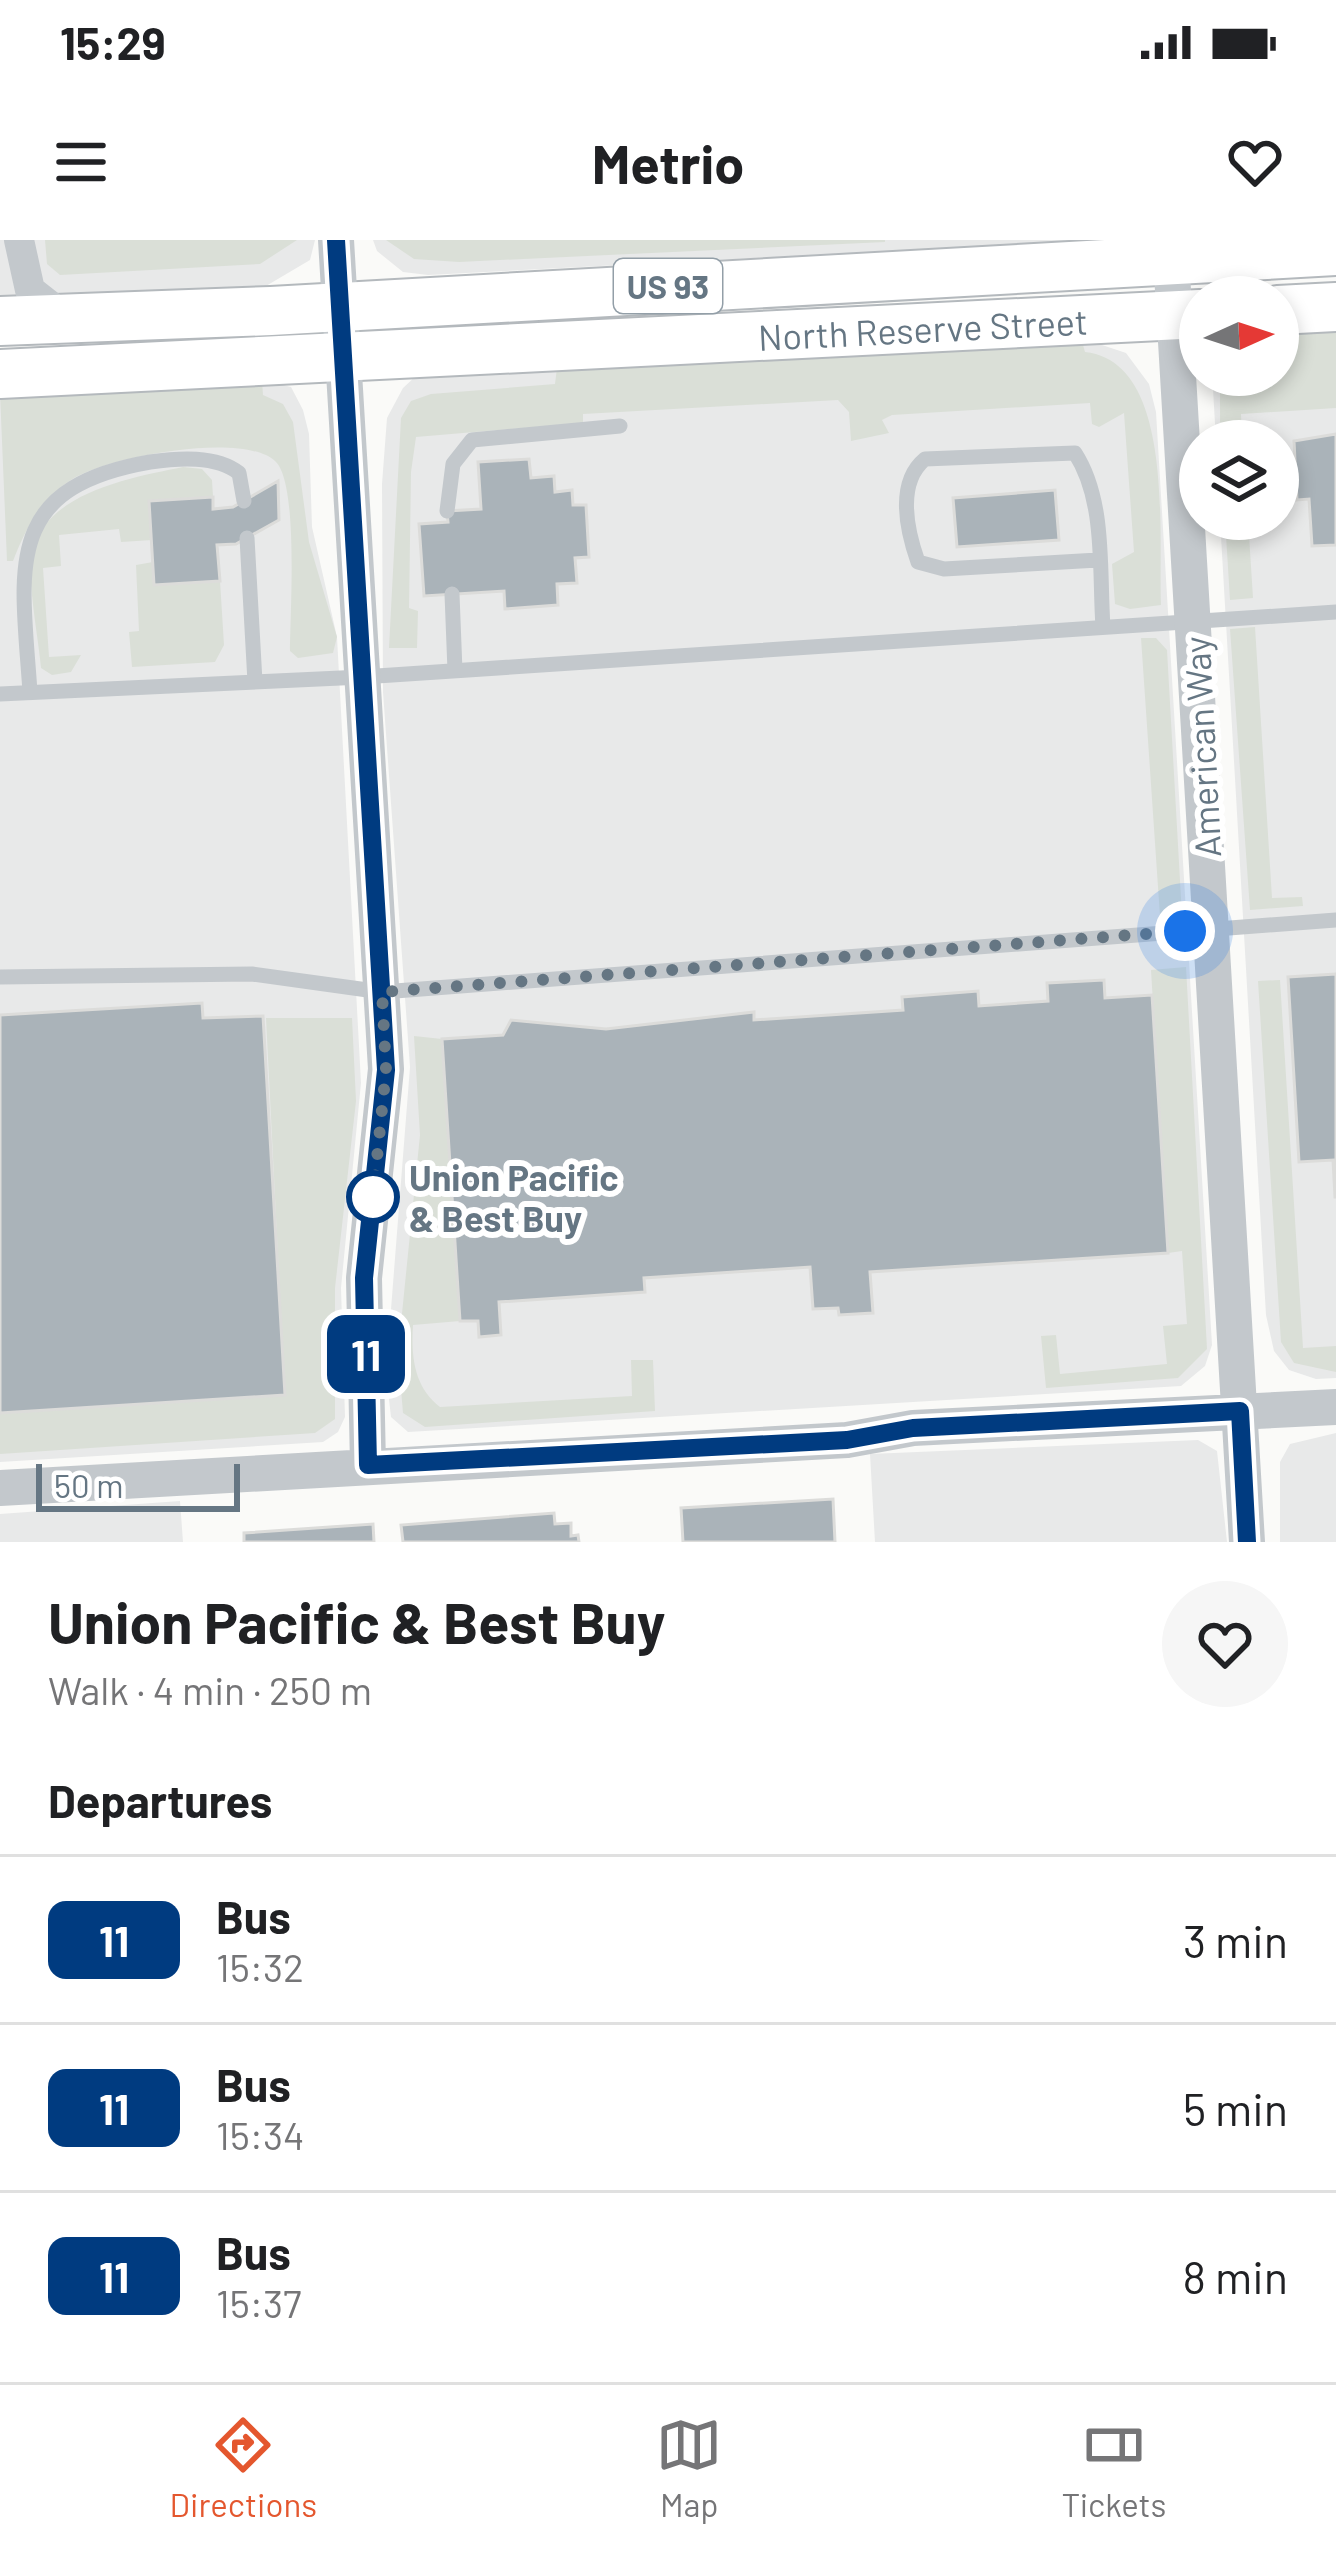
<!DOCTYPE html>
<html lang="en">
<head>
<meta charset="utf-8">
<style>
  :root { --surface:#fff; --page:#f6f6f6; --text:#202124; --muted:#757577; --line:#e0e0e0; --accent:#e4572e }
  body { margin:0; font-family:Barlow,sans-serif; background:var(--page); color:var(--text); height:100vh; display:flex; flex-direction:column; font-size:45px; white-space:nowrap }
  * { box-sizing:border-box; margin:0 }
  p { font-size:39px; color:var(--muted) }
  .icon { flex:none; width:66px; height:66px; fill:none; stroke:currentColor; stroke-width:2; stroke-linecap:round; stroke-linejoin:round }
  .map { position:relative; height:1302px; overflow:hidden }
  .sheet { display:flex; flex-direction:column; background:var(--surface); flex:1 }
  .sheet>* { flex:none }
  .badge { padding:0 24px; border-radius:18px; font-size:42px; line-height:78px }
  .needle { width:78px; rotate:87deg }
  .buttons { position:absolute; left:1179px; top:36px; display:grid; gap:24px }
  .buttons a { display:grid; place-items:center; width:120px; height:120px; border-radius:50%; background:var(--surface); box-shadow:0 6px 18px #0003; font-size:60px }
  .scale { position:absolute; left:36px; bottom:30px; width:204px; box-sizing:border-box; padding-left:12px; border:6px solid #657683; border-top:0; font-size:33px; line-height:42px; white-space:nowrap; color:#657683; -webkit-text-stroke:9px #fff; paint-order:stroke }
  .you { position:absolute; width:60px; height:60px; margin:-30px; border:9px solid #fff; border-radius:50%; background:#1a73e8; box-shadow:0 0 0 18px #1a73e833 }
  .map>.badge { position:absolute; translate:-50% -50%; box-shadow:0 0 0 6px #fff }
  h2 { padding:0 48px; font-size:45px; line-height:108px }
  .round { display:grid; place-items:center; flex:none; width:126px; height:126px; border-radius:63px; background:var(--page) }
  .head { display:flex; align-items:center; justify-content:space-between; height:204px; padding:0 48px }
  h1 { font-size:57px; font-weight:700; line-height:90px }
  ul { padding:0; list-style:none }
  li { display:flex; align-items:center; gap:36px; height:168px; padding:0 48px; border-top:3px solid var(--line) }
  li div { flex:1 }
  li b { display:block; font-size:45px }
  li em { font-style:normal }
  li .badge { min-width:132px; font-weight:700; text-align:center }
  .status { display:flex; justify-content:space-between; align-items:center; height:84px; padding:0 60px; background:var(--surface); direction:ltr }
  .status svg { height:33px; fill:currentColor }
  header { display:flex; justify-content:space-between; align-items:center; height:156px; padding:0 48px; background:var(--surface); font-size:54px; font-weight:700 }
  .dock { display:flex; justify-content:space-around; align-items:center; height:168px; border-top:3px solid var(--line); background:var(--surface); font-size:33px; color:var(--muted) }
  .dock a { display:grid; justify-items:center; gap:6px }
  .dock .current { color:var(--accent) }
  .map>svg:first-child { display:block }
  .built { fill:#e8e9e9 }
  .green { fill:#dadfd7 }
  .building { fill:#aab3b9; stroke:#dcdcda; stroke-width:3 }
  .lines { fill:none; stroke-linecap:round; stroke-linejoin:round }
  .trunk-casing { stroke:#b4b9bd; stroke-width:52 }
  .service { stroke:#c3c8cc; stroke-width:15 }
  .minor { stroke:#c3c8cc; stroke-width:30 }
  .tertiary { stroke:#c3c8cc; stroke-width:36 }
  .trunk { stroke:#fff; stroke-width:48 }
  .line-casing { stroke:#fff; stroke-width:27 }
  .line { stroke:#003b80; stroke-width:18 }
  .walk { stroke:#657683; stroke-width:12; stroke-dasharray:0 21.6 }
  .stop-dot { fill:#fff; stroke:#003b80; stroke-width:6 }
  .labels { text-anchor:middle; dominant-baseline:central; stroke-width:12; stroke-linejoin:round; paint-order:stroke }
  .shield { fill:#fff; stroke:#939fa8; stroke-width:3 }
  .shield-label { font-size:33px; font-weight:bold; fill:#657683 }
  .street-label { font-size:36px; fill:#657683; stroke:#fff }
  .stop-label { font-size:36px; font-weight:bold; fill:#657683; stroke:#fff; text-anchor:start }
</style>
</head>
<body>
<div class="status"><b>15:29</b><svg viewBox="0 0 49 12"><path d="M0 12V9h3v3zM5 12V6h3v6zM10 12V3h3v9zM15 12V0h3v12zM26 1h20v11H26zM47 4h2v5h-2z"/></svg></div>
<header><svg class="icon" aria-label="menu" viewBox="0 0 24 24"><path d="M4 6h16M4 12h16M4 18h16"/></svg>Metrio<svg class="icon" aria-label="heart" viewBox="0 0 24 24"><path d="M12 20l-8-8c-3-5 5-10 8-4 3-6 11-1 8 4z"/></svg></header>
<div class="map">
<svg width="1336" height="1302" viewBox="0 0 1336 1302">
  <rect width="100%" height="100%" fill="#fafaf8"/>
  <path class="built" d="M0,0H315L310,20L266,46L0,60Z
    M373,0H1102L428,35L403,32L377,11Z
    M1336,88V1138L1316,1139L1289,1130L1274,1111L1266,1075L1220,279H1278V201H1216L1213,149L1215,135H1278V92Z
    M1099,104L1126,113L1149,144L1156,172L1212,1105L1205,1126L1181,1146L408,1192L391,1177L386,1133L410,827L383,452L382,244L387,178L403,148L417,135Z
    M267,141L291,147L303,170L309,194L312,287L337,397L361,843L341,1048L345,1177L338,1192L323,1202L0,1222V153Z
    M1336,1193V1302H1280V1222L1290,1204Z
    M1198,1200L1217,1211L1227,1302H875L870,1214Z
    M180,1261L183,1302H0V1274Z"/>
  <path class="green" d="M45,0H297L260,24L60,35L47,24Z
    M386,0H885V2L459,22L414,19Z
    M1336,88V168L1241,174L1242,201H1220V143L1227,135H1278V94Z
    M1083,105L1085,112C1176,122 1158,296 1161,365L1130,369L1115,364L1112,324L1134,312L1124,173L1099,187L1092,184L1090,163L892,175L882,180L889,193L851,201L849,172L838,160L583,174V183L416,197L411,232L409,368L418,371L417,408H389L401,178L411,161L431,154L555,144L557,128Z
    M262,141L263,155L283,164L293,182L309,302L337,397L333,413L298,418L290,411C290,374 299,242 275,221C242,191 105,217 71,240C40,260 26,288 13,321H7L0,153Z
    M183,227L202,229L212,240L213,257L152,300L121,302L119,289L59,295L61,326L43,328L49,417L81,415L71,432L52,435L41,428C39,400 25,332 33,308C50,251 135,237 183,227Z
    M1225,279H1248L1253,358L1230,360Z
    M153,322L155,345L220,341L224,405L215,422L132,427L129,392L139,391L136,325Z
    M1255,387L1272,658L1302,657L1303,666L1250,670L1230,389Z
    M1141,398H1156L1167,410L1182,676H1160Z
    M1186,727L1207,1109L1178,1138L1046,1148L1041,1096L1056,1095L1060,1134L1167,1124L1163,1086L1187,1084L1182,1011L1168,1013L1151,730Z
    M1280,740L1303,1108L1336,1106V1132L1294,1123L1281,1102L1258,741Z
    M266,778H352L356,861L335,1048V1179L315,1193L0,1214V1173L285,1155Z
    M414,796L442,799L460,1081L413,1085C411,1117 414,1147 440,1167L632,1156L631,1120H653L655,1171L425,1187L403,1173L398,1113L420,895Z"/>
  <path class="building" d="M1336,194V305L1312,306L1309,259L1297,260L1294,201Z
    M529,219L531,238L554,236L555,252L572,250L573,265H586L589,317L575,318L577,343L557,344L558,365L505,369L504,351L424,356L419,284L448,282L447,271L481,269L478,222Z
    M278,241L279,280L236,304L217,305L220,341L154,345L149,261L213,257V269L233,267Z
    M1055,250L1059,300L957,307L953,258Z
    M1336,734V957H1335L1333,920L1299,922L1288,737Z
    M1104,740L1105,758L1152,755L1168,1013L870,1032L873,1073L839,1075L838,1068L813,1069L810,1027L644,1038L645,1052L499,1062L501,1095L479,1097L478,1081H460L442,799L503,795L511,780L606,789L754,772V780L903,770L902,757L978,751L979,766L1048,761L1047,743Z
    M202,763L203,778L263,776L285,1155L0,1173V775Z
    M833,1259L835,1302H683L681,1268Z
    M554,1273L555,1284L571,1283V1296L578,1295L579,1302H403L401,1285Z
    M373,1284L374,1302H244V1293Z"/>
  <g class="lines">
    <defs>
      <g id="trunk">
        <path d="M1278,70L1336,67"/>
        <path d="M0,81L271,71L1336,11"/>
        <path id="s1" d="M0,134L1200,74"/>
      </g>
    </defs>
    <use href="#trunk" class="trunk-casing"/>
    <path class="service" d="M447,271L453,224L472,200L620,186
      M247,298L255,442
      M1098,320L944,329L918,322C907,291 896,243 925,219L1075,213C1106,261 1099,330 1103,387
      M452,354L455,431
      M30,452C22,330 0,248 150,222C178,218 216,215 239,233L244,261
      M0,454L362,437L1336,372
      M0,737L252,734L382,752L1336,680"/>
    <path class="minor" d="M19,0L30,50L67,79"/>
    <path class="tertiary" d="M336,0L386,829L364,1038L368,1225
      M1170,0L1247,1302
      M0,1248L847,1200L913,1188L1336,1167"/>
    <use href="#trunk" class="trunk"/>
  </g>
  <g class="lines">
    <defs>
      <path id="line" d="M336,0L386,830L364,1038L368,1225L847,1200L913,1188L1240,1171L1247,1302"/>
    </defs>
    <use href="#line" class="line-casing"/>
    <use href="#line" class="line"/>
    <path class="walk" d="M373,957L386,830L382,752L1185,691"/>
  </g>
  <circle class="stop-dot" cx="373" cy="957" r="24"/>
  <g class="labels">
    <rect class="shield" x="614" y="19" width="108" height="54" rx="9"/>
    <g class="shield-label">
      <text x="668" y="46">US 93</text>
    </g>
    <g class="street-label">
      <text stroke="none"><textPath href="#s1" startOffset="924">North Reserve Street</textPath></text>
      <text transform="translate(1201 507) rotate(-93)">American Way</text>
    </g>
    <g class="stop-label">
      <text x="409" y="936">Union Pacific<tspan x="409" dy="41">&amp; Best Buy</tspan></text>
    </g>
  </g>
</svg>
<div class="buttons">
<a><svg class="needle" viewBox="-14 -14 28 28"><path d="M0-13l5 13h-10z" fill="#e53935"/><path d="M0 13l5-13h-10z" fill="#757577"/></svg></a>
<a><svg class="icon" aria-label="layers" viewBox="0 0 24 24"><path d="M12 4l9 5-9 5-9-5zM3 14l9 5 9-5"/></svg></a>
</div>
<div class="scale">50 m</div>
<div class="you" style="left:1185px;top:691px"></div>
<b class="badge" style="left:366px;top:1114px;background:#003b80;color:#fff">11</b>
</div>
<section class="sheet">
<div class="head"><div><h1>Union Pacific &amp; Best Buy</h1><p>Walk · 4 min · 250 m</p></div><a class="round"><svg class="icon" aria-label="heart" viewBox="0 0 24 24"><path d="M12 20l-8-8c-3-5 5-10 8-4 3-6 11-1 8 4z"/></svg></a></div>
<h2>Departures</h2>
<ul>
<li><span class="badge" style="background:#003b80;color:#fff">11</span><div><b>Bus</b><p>15:32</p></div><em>3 min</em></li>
<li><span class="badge" style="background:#003b80;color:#fff">11</span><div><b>Bus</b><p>15:34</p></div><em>5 min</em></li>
<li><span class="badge" style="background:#003b80;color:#fff">11</span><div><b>Bus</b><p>15:37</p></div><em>8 min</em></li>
</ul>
</section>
<nav class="dock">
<a class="current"><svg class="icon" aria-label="directions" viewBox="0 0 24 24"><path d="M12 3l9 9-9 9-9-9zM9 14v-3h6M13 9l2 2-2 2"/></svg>Directions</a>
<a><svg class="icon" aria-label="map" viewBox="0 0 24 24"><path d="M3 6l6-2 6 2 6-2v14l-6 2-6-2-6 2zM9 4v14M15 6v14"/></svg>Map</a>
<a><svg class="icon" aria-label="tickets" viewBox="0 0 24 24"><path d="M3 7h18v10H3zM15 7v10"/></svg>Tickets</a>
</nav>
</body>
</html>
